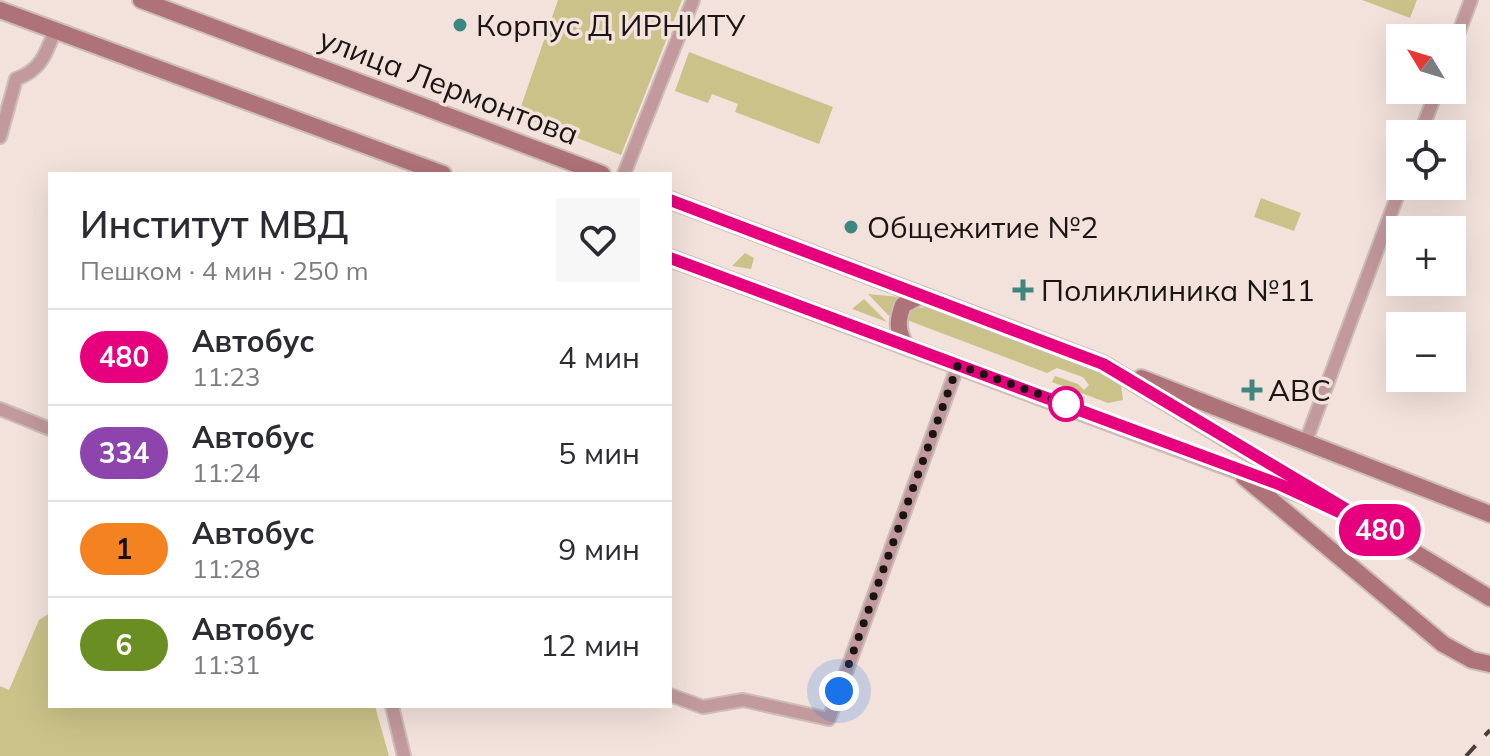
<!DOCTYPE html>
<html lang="ru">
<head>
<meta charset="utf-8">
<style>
  :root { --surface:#fff; --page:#f7f7f7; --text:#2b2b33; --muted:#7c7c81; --line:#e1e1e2 }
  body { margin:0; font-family:Mulish,sans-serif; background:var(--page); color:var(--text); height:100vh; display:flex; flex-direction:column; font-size:30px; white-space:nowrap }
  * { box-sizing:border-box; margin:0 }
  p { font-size:26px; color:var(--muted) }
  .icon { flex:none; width:44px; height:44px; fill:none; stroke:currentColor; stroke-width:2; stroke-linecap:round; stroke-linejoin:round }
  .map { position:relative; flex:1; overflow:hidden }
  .drawer { position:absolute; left:48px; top:172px; width:624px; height:536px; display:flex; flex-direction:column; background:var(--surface); border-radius:0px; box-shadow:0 8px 32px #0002 }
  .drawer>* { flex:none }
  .badge { padding:0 16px; border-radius:26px; font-size:28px; line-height:52px }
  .needle { width:52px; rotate:308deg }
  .tools { position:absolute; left:1386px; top:24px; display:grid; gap:16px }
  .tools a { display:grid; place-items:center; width:80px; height:80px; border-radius:0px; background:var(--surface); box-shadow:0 8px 32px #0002; font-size:40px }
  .you { position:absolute; width:40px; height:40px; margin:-20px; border:6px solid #fff; border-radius:50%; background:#1a73e8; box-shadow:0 0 0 12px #1a73e833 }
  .map>.badge { position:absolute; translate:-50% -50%; box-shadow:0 0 0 4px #fff }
  .round { display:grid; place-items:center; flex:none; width:84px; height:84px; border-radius:0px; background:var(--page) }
  .head { display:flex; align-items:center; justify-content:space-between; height:136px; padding:0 32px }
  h1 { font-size:38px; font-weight:600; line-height:60px }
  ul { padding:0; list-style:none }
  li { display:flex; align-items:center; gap:24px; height:96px; padding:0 32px; border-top:2px solid var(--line) }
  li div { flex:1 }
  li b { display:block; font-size:30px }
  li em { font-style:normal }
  li .badge { min-width:88px; font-weight:700; text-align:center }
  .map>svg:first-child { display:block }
  .green { fill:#cac288 }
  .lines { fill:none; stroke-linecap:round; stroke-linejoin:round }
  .street-casing { stroke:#ccbdb8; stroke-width:16 }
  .secondary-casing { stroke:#ccbdb8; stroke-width:20 }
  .street { stroke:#c2999c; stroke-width:12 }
  .secondary { stroke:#ae7379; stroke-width:16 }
  .rail { stroke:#473f3c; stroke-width:4; stroke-dasharray:14 14; stroke-linecap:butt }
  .line-casing { stroke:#fff; stroke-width:18 }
  .line { stroke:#e6007e; stroke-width:12 }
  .walk { stroke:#1a1512; stroke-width:8; stroke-dasharray:0 14.4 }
  .poi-dot { fill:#3e8680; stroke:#f3e2dc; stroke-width:3 }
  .stop-dot { fill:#fff; stroke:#e6007e; stroke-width:4 }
  .labels { text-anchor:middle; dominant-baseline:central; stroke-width:7; stroke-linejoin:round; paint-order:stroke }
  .poi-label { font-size:30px; fill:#1a1512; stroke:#f3e2dc; text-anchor:start }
  .street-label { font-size:30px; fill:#1a1512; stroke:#f3e2dc }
</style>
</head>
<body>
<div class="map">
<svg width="1490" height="756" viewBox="0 0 1490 756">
  <rect width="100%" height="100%" fill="#f3e2dc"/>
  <path class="green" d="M558,0H682L621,155L518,115Z
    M1362,0H1417L1410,18Z
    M689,52L833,107L819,144L735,112L738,104L712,94L708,103L675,91Z
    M1261,198L1301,213L1294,231L1254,217Z
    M745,253L754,258L751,269L732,266Z
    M868,294L899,297L889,316Z
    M864,299L887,322L852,309Z
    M926,307L1109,375L1121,385L1123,400L1108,403L1052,382L1055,376L1078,384L1084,390L1089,385L1083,377L1057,368L1047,373L907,320L912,309Z
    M50,613V706H375L389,756H0V686L9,690L39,620Z"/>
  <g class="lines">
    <defs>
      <path id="street" d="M1452,50L1471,0
        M1420,134L1437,90
        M0,137L16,79C41,70 46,54 55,30
        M624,174L693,0
        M0,409L50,429
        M1306,441L1401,186
        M670,695L703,707L743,700L829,719L958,365
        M392,706L404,756"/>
      <path id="secondary" d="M141,0L602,174
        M0,10L443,174
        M670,200L1103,364L1490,598
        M670,258L1306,496
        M905,345C897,330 897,321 903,305L922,295
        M1141,378L1490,514
        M1244,477L1443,644L1472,660L1490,664"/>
    </defs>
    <use href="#street" class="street-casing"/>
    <use href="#secondary" class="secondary-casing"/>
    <use href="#street" class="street"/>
    <use href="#secondary" class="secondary"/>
    <path class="rail" d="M1466,756L1490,730"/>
  </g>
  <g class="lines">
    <defs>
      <path id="line" d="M670,200L1103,364L1391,536L1281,485L670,258"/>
    </defs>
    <use href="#line" class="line-casing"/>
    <use href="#line" class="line"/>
    <path class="walk" d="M839,691L958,365L1069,405L1066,404"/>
  </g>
  <g class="poi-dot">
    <circle cx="460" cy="25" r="8"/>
    <circle cx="851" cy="227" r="8"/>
    <path d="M1019 278h8v8h8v8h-8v8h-8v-8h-8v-8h8z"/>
    <path d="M1248 378h8v8h8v8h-8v8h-8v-8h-8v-8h8z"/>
  </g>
  <circle class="stop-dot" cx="1066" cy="404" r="16"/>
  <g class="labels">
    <g class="poi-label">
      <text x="476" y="25">Корпус Д ИРНИТУ</text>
      <text x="867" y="227">Общежитие №2</text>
      <text x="1041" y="290">Поликлиника №11</text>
      <text x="1268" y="390">ABC</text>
    </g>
    <g class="street-label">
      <text transform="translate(449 86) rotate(21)">улица Лермонтова</text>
    </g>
  </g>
</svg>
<div class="tools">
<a><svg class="needle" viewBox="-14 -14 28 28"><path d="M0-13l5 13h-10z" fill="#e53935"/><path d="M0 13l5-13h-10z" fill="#7c7c81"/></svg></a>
<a><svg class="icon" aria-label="locate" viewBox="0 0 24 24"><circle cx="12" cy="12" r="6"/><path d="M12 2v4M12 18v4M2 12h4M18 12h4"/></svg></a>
<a>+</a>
<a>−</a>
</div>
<div class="you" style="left:839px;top:691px"></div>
<b class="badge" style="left:1380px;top:530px;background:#e6007e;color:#fff">480</b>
<section class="drawer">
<div class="head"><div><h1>Институт МВД</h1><p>Пешком · 4 мин · 250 m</p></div><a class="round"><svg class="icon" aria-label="heart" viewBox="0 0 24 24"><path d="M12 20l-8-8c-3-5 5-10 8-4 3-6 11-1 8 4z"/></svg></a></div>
<ul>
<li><span class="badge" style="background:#e6007e;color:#fff">480</span><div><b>Автобус</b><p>11:23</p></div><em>4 мин</em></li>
<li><span class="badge" style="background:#8e44ad;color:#fff">334</span><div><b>Автобус</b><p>11:24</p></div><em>5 мин</em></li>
<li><span class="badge" style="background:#f58220;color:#111">1</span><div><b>Автобус</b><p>11:28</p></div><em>9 мин</em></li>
<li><span class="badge" style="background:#6b8e23;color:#fff">6</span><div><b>Автобус</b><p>11:31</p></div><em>12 мин</em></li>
</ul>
</section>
</div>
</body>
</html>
